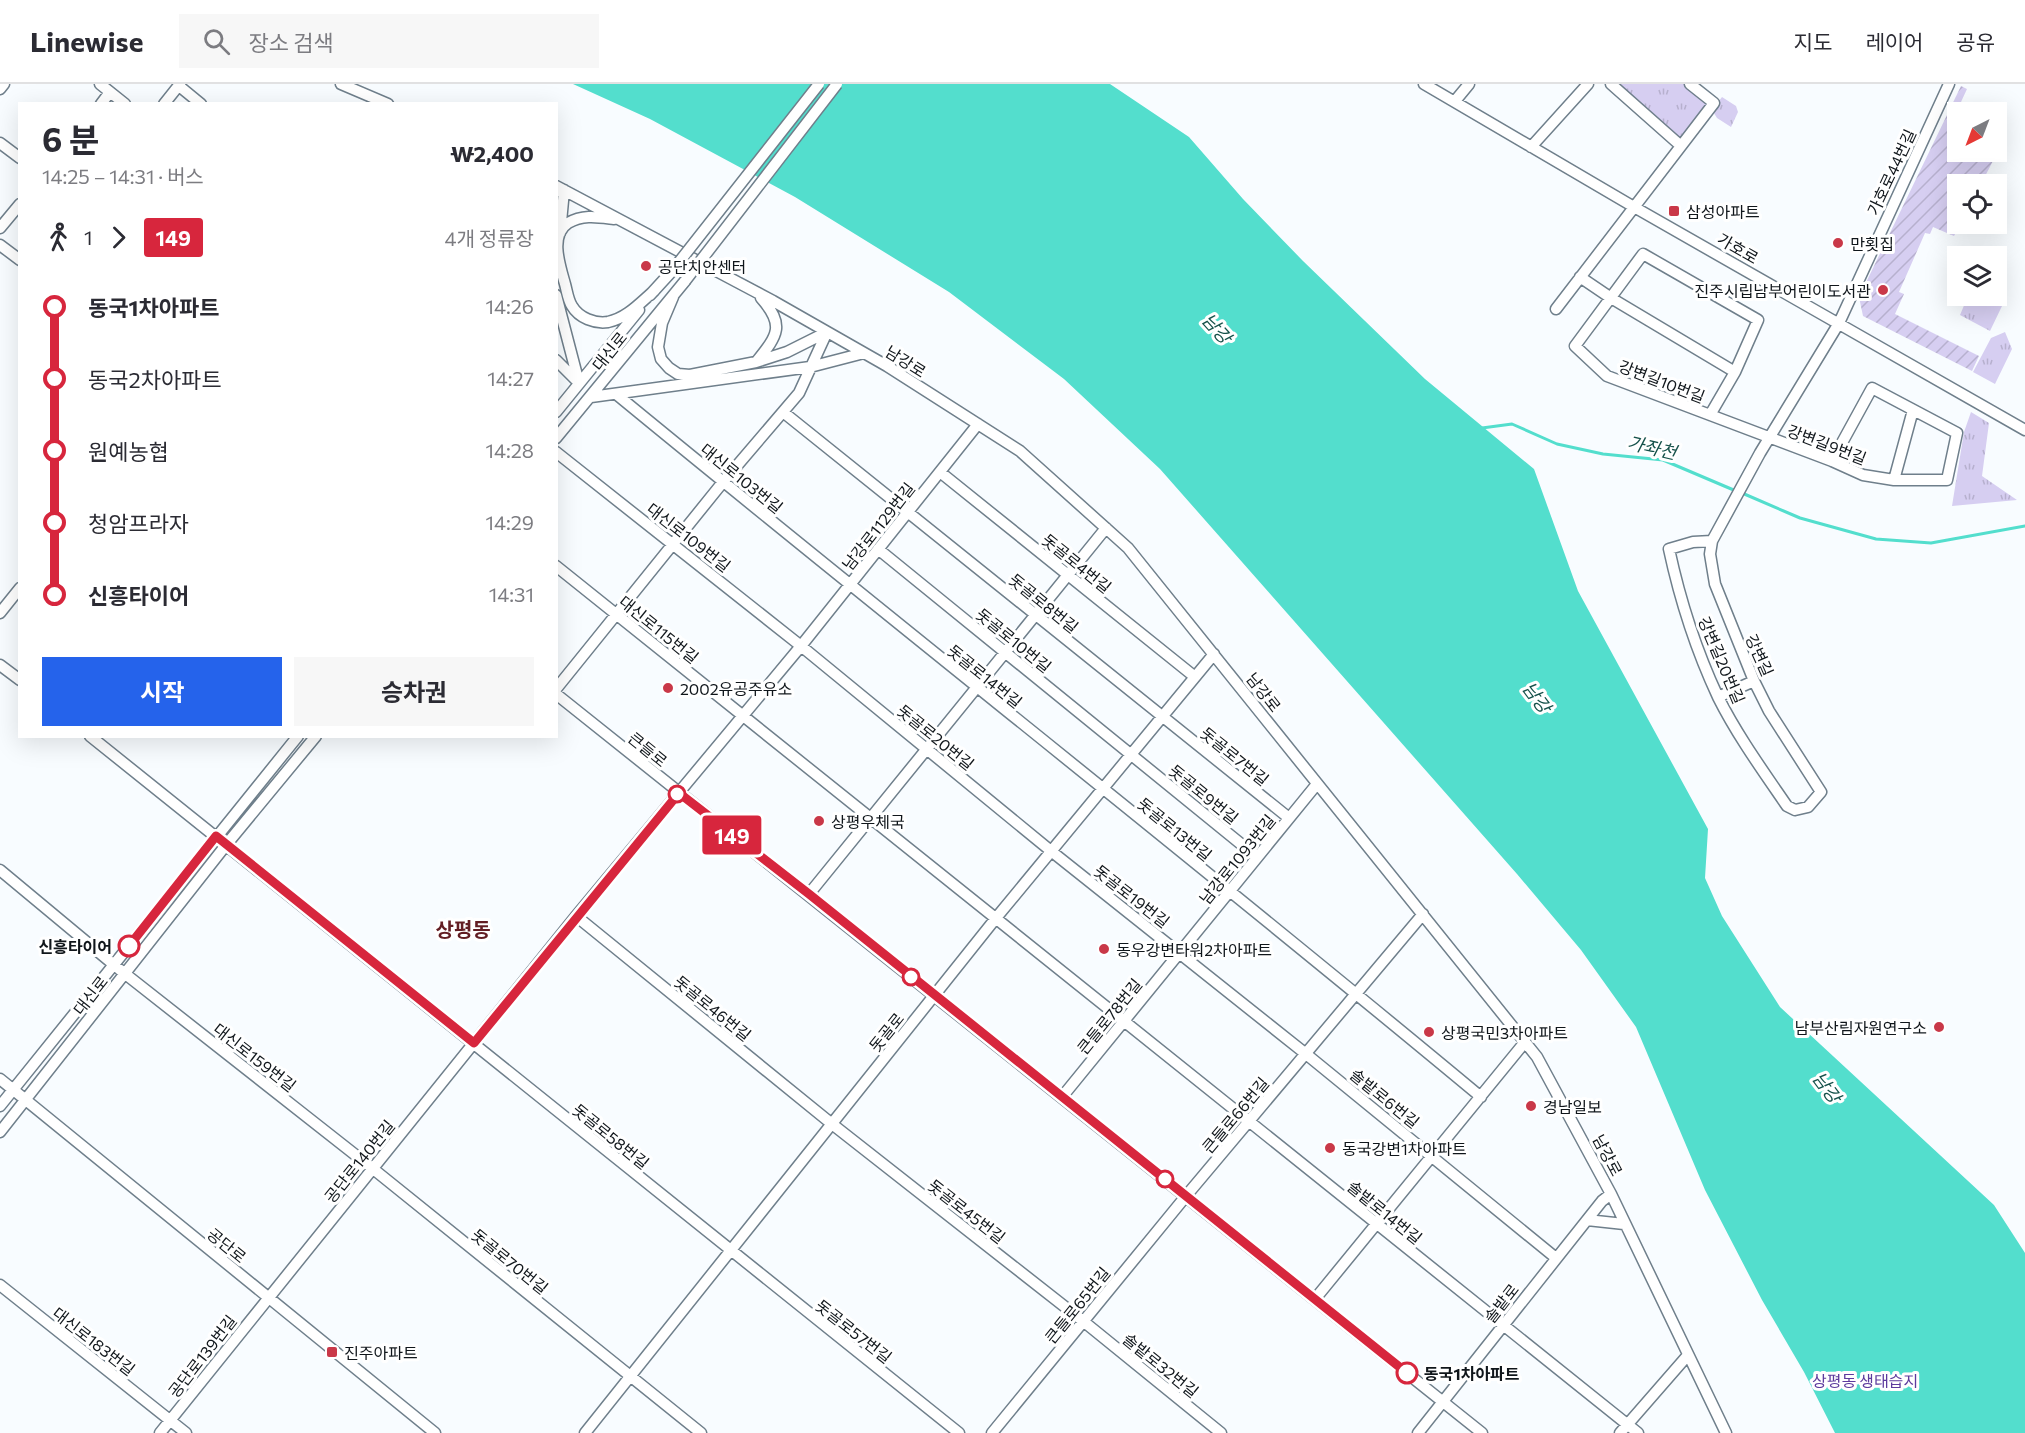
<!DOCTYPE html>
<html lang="ko">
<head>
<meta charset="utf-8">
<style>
  :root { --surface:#fff; --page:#f7f7f7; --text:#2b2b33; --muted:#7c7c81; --line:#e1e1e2; --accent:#2563eb }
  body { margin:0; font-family:Commissioner,"Noto Sans KR",sans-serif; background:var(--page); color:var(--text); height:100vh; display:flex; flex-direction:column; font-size:22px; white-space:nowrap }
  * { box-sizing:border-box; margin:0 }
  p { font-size:20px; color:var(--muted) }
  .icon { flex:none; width:33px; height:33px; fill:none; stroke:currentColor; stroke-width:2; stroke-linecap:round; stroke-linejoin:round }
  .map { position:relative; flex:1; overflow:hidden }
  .sheet { position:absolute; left:18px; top:18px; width:540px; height:636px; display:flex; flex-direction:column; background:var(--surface); border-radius:0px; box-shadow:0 6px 24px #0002 }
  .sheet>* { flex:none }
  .badge { padding:0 12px; border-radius:4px; font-size:21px; line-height:39px }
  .needle { width:39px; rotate:222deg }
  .tools { position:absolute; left:1947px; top:18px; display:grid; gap:12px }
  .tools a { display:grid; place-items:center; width:60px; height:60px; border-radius:0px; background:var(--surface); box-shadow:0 6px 24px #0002; font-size:30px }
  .map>.badge { position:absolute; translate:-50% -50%; box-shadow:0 0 0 3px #fff }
  .legs { display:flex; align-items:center; gap:9px; height:66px; padding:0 24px; font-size:20px }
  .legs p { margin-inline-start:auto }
  .head { display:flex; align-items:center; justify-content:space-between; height:102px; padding:0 24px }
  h1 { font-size:33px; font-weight:700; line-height:45px }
  .primary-button { display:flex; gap:12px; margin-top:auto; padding:12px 24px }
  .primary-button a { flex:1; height:69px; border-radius:0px; background:var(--accent); color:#fff; font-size:24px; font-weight:700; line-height:69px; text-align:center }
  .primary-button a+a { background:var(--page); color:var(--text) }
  ul { padding:0 24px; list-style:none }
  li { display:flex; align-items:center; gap:21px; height:72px; font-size:22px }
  li i { display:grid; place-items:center; width:9px; height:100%; margin:0 8px; background:currentColor }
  li i::after { content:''; width:15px; height:15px; margin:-8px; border:4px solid; border-radius:50%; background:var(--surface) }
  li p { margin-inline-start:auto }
  li:first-child i { background:linear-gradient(#0000 50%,currentColor 0) }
  li:last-child i { background:linear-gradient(currentColor 50%,#0000 0) }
  header { display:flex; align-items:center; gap:36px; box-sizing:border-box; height:84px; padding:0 30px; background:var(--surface); border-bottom:2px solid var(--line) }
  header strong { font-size:28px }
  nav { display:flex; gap:33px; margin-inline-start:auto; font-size:21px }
  .search { width:420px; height:54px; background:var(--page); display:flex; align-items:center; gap:15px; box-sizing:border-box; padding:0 21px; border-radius:0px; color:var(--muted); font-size:22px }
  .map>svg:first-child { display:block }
  .park { fill:url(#park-tufts) }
  .garden { fill:url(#garden-furrows) }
  .water { fill:#53decd }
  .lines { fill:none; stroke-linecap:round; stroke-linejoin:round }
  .stream { stroke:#53decd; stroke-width:3 }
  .minor-casing { stroke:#6f7f8b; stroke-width:13 }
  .minor { stroke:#fff; stroke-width:10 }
  .minor-bridge-casing { stroke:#6f7f8b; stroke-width:13; stroke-linecap:butt }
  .minor-bridge { stroke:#fff; stroke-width:10 }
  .line-1-casing { stroke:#fff; stroke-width:14 }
  .line-1 { stroke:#d7263d; stroke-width:9 }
  .poi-dot { fill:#c93848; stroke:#fff; stroke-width:2 }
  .stop-1-dot { fill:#fff; stroke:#d7263d; stroke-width:3 }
  .labels { text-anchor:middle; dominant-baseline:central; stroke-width:6; stroke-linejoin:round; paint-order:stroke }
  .street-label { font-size:16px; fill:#10161b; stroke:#fff }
  .poi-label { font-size:16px; fill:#10161b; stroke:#fff; text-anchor:start }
  .stop-label { font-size:16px; font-weight:bold; fill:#10161b; stroke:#fff; text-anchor:end }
  .park-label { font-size:16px; fill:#5d3b9d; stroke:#fff }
  .water-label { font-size:18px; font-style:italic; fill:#15514a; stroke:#fff }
  .quarter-label { font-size:20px; font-weight:bold; fill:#621d23; stroke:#fff }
</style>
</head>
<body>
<header>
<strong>Linewise</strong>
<div class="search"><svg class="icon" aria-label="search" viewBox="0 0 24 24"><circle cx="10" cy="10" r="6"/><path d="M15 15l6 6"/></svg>장소 검색</div>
<nav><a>지도</a><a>레이어</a><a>공유</a></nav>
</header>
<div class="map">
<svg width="2025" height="1349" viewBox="0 0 2025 1349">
  <defs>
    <pattern id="park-tufts" width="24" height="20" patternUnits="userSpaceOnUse" patternTransform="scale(1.5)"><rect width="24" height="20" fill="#d6cef1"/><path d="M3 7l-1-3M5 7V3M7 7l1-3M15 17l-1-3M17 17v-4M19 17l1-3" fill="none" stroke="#b7b0ce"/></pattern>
    <pattern id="garden-furrows" width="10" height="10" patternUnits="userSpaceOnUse" patternTransform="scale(1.5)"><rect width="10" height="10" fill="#d6cef1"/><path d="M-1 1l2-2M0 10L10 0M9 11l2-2" fill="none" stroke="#b7b0ce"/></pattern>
  </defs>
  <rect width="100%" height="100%" fill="#f8fcff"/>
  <path class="park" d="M1613,0H1688L1711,18L1680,59Z
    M1722,13L1736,22L1738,28L1731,43L1717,34L1712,26Z
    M1968,212H1978L2002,222L1990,247L1960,231Z
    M2005,248L2012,265L1995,300L1973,288L1991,254Z
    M1971,328L1989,339L1982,392L2017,416L1952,422L1964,348Z"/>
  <path class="garden" d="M1961,2L1967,5L1947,48L1957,54L1958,68H1986L1995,73L1981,100H1958V140H1960L1954,152L1933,143L1930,150L1925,149L1899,208L1904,210L1895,230L1979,272L1972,287L1863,232L1859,213Z"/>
  <path class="water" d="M573,0H1110L1189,53L1243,115L1303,177L1425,295L1534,385L1578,507L1708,745L1705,794L1722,832L1780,923L1994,1121L2025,1169V1349H1835L1804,1288L1762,1216L1705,1106L1636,943L1581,866L1517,790L1160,385L1064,295L949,208L795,113L650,35Z"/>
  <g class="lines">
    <path class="stream" d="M1482,344L1512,340L1557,360L1603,370L1663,376L1736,407
      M1742,409L1800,434L1876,455L1931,459L2025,442"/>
    <defs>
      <path id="minor" d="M100,0L125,20
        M341,0L388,20
        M1424,0L1634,123L2025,346
        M1611,0L1681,62
        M179,2L201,20
        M0,5L4,0
        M1455,17L1469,0
        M101,20L110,8
        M164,20L180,0
        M0,59L20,74
        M1531,63L1588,0
        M556,102L773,217L887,282L1020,367L1128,464L1537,973L1611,1110L1726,1349
        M559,107L564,106L560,149
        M614,135C598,133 583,130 568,139C549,151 560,182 565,200C567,207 568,216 572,222C579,234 595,240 608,238C627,234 640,219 654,207
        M0,144L20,120
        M0,161L20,176
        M1580,193L1611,214L1735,288
        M556,211L579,299
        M650,211L672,187
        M673,213L662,239L658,263L661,275L669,284L678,290L690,291L756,278L787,268L827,248
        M1556,225L1714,19L1690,0
        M556,276L579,299
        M757,277C778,251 785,241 761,214
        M616,310C903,546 1195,775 1481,1013
        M591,313L810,283L864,269
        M556,328L639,226
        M783,328L1289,734
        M1710,331L1735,288L1758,236L1643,170L1575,262L1607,292L1832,377L1863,391L1894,396H1947L1957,349L1872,304L1832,377
        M556,354L685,197
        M556,368L801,562L1051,767L1306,970L1556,1174
        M940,388L1195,593
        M1894,396L1913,326
        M1712,457L1693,458L1669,465C1680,516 1696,566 1718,613C1737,651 1763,687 1787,722L1795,726L1808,723L1821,708L1769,627L1754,597L1715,500L1710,470L1712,457L1760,369L1839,239L1949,0
        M878,465L1257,773
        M556,482L1638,1349
        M0,529L20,504
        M0,581L20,596
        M556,605L723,398L799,309L827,248
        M556,610L1482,1349
        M1718,613L1754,597
        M90,652C381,883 668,1119 959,1349
        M0,786L119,885L372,1084L701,1349
        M809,810L1106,444
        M576,832L832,1040L1083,1237L1221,1349
        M0,995L435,1349
        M1062,1013L1317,700
        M0,1022L298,652
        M0,1048L226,761L316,652
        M1587,1136L1624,1140
        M0,1201L186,1349
        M1315,1215L1525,958
        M160,1349L576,832L801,562L978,340
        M585,1349L996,834L1214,570
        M992,1349L1186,1112L1423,830
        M1418,1349L1602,1117L1611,1110
        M1620,1349L1688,1271"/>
    </defs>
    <use href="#minor" class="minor-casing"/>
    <use href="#minor" class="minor"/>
    <defs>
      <path id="minor-bridge" d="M672,187L819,0
        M685,197L837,0"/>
    </defs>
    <use href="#minor-bridge" class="minor-bridge-casing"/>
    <use href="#minor-bridge" class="minor-bridge"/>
  </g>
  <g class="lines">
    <defs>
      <path id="line-1" d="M129,862L216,752L474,959L679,709L809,810L1407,1289"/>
    </defs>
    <use href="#line-1" class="line-1-casing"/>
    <use href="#line-1" class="line-1"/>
  </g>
  <g class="poi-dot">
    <rect x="1668" y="121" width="12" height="12" rx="3"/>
    <circle cx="1838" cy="159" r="6"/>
    <circle cx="646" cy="182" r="6"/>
    <circle cx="1883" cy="206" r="6"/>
    <circle cx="668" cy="604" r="6"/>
    <circle cx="819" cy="737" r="6"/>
    <circle cx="1104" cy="865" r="6"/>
    <circle cx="1939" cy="943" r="6"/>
    <circle cx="1429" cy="948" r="6"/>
    <circle cx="1531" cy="1022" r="6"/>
    <circle cx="1330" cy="1064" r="6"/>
    <rect x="326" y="1262" width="12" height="12" rx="3"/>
  </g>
  <g class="stop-1-dot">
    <circle cx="677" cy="710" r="8"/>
    <circle cx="129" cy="862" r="10"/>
    <circle cx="911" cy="893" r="8"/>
    <circle cx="1165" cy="1095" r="8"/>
    <circle cx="1407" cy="1289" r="10"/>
  </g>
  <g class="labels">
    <g class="street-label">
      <text transform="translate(1891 88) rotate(-65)">가호로44번길</text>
      <text transform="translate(1738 164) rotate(30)">가호로</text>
      <text transform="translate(609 267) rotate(-51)">대신로</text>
      <text transform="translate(906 277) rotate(32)">남강로</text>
      <text transform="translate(1662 297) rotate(21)">강변길10번길</text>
      <text transform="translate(1827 360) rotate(21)">강변길9번길</text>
      <text transform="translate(742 394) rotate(39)">대신로103번길</text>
      <text transform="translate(878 442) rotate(-52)">남강로1129번길</text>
      <text transform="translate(689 453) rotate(38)">대신로109번길</text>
      <text transform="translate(1077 479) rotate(39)">돗골로4번길</text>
      <text transform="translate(1044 519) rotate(39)">돗골로8번길</text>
      <text transform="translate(659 545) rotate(39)">대신로115번길</text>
      <text transform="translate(1014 556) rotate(39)">돗골로10번길</text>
      <text transform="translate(1760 571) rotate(66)">강변길</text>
      <text transform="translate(1722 576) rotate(67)">강변길20번길</text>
      <text transform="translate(985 592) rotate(39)">돗골로14번길</text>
      <text transform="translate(1264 608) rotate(52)">남강로</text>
      <text transform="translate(936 653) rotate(39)">돗골로20번길</text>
      <text transform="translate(648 665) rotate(39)">큰들로</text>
      <text transform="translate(1235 672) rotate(39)">돗골로7번길</text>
      <text transform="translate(1204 710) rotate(39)">돗골로9번길</text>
      <text transform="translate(1175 745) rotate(39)">돗골로13번길</text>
      <text transform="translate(1237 775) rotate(-51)">남강로1093번길</text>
      <text transform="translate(1132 812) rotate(38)">돗골로19번길</text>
      <text transform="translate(90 911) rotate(-52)">대신로</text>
      <text transform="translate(713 924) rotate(39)">돗골로46번길</text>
      <text transform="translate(1109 932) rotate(-51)">큰들로78번길</text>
      <text transform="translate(886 948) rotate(-51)">돗골로</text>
      <text transform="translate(255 973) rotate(38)">대신로159번길</text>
      <text transform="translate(1385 1014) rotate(39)">솔밭로6번길</text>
      <text transform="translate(1235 1031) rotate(-50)">큰들로66번길</text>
      <text transform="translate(611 1052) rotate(39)">돗골로58번길</text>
      <text transform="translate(1608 1071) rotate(62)">남강로</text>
      <text transform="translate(359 1077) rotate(-51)">공단로140번길</text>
      <text transform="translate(967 1127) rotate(38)">돗골로45번길</text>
      <text transform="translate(1385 1128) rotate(39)">솔밭로14번길</text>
      <text transform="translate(227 1161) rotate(39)">공단로</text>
      <text transform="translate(510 1177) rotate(39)">돗골로70번길</text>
      <text transform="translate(1501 1219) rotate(-52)">솔밭로</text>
      <text transform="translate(1077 1221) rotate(-51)">큰들로65번길</text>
      <text transform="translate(854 1247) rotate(38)">돗골로57번길</text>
      <text transform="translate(94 1257) rotate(38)">대신로183번길</text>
      <text transform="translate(202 1272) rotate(-52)">공단로139번길</text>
      <text transform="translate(1161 1281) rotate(39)">솔밭로32번길</text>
    </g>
    <g class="poi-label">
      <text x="1686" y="127">삼성아파트</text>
      <text x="1850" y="159">만횟집</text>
      <text x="658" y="182">공단치안센터</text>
      <text x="1871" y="206" text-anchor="end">진주시립남부어린이도서관</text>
      <text x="680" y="604">2002유공주유소</text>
      <text x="831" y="737">상평우체국</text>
      <text x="1116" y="865">동우강변타워2차아파트</text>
      <text x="1927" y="943" text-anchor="end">남부산림자원연구소</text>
      <text x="1441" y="948">상평국민3차아파트</text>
      <text x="1543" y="1022">경남일보</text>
      <text x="1342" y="1064">동국강변1차아파트</text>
      <text x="344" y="1268">진주아파트</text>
    </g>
    <g class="stop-label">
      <text x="112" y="862">신흥타이어</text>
      <text x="1424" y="1289" text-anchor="start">동국1차아파트</text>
    </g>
    <g class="park-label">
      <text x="1865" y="1296">상평동 생태습지</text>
    </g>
    <g class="water-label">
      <text transform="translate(1217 244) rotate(48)">남강</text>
      <text transform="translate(1652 363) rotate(13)">가좌천</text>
      <text transform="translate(1537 613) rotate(53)">남강</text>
      <text transform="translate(1827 1003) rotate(53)">남강</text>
    </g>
    <g class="quarter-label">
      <text x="463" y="845">상평동</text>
    </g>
  </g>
</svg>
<div class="tools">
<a><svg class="needle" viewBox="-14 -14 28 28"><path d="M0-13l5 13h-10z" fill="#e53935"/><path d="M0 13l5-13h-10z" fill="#7c7c81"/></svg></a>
<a><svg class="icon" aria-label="locate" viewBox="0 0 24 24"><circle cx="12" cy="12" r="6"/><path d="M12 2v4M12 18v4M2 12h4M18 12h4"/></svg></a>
<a><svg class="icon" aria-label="layers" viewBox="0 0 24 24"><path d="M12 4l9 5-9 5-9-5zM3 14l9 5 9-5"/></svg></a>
</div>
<b class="badge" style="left:732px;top:751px;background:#d7263d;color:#fff">149</b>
<section class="sheet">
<div class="head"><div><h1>6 분</h1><p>14:25 – 14:31 · 버스</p></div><b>₩2,400</b></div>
<div class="legs"><svg class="icon" aria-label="walk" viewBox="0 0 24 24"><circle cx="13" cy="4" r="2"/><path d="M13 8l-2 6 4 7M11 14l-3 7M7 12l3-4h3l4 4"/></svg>1<svg class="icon" aria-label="forward" viewBox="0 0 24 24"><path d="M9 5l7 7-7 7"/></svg><b class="badge" style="background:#d7263d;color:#fff">149</b><p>4개 정류장</p></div>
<ul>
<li><i style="color:#d7263d"></i><b>동국1차아파트</b><p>14:26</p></li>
<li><i style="color:#d7263d"></i><span>동국2차아파트</span><p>14:27</p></li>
<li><i style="color:#d7263d"></i><span>원예농협</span><p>14:28</p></li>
<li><i style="color:#d7263d"></i><span>청암프라자</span><p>14:29</p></li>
<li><i style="color:#d7263d"></i><b>신흥타이어</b><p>14:31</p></li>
</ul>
<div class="primary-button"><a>시작</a><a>승차권</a></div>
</section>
</div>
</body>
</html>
